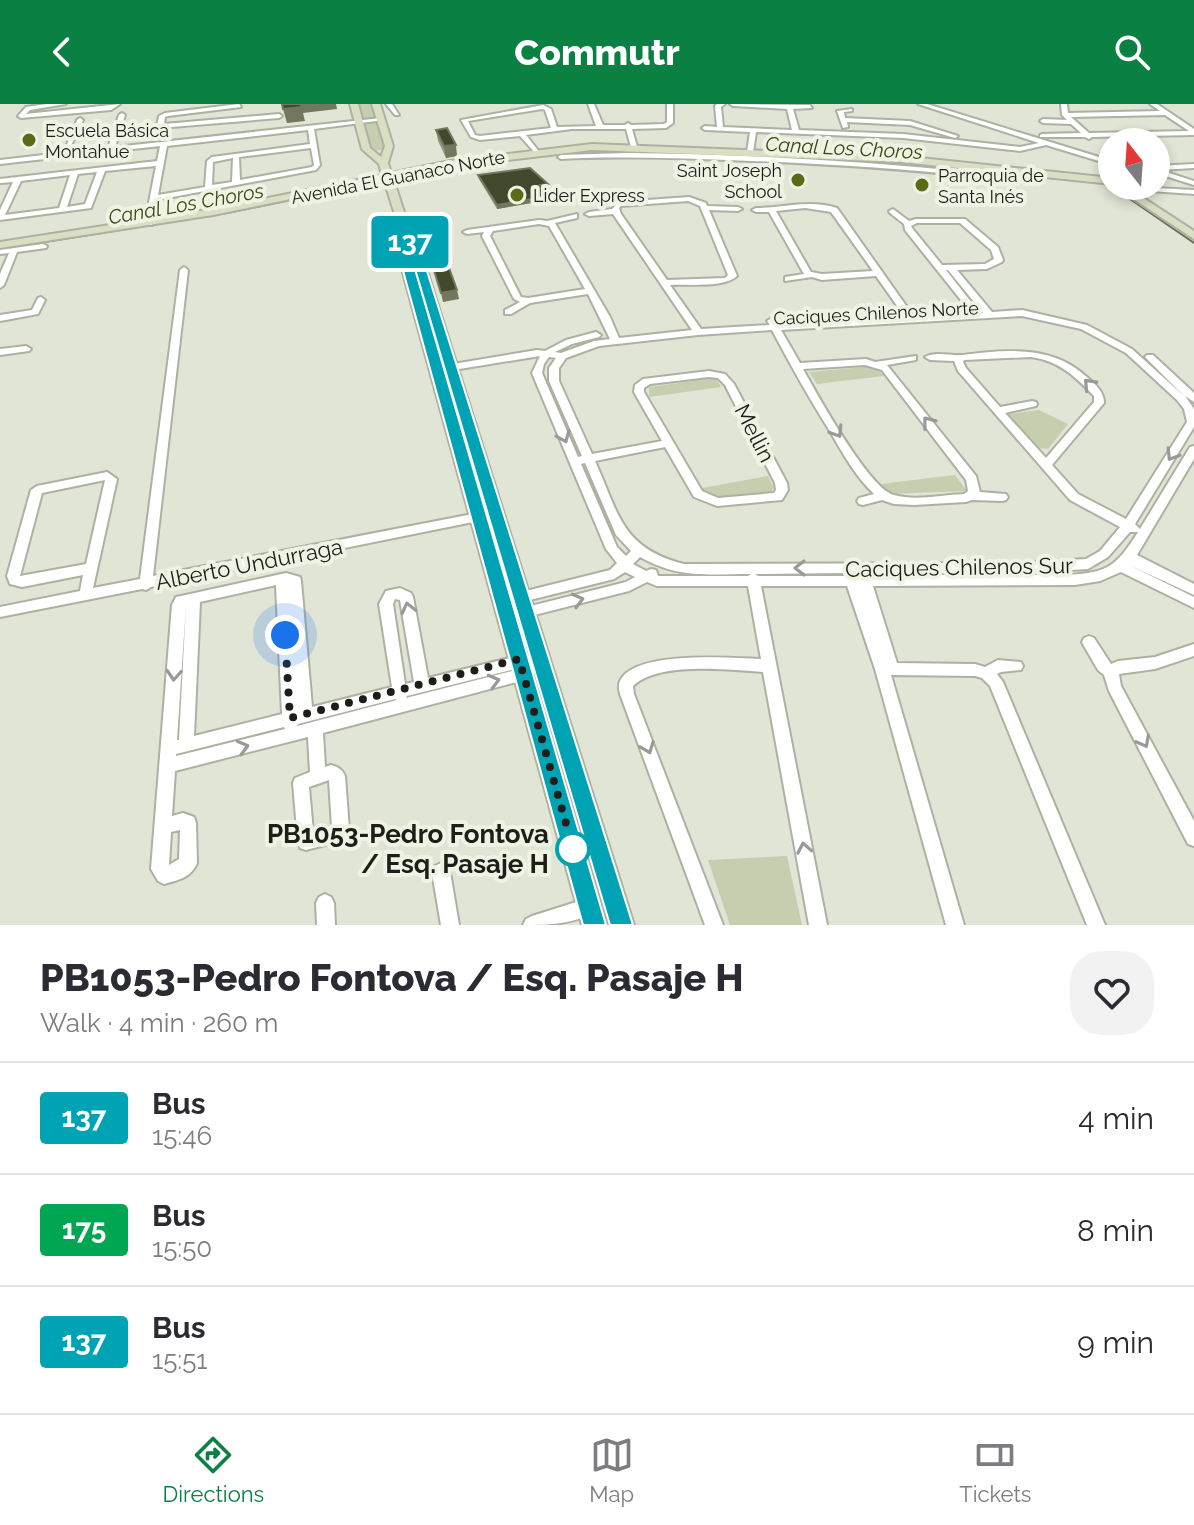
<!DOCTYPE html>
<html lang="en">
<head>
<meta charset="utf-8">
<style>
  :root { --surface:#fff; --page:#f2f2f3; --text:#2b2b33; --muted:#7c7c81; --line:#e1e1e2; --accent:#0b8043 }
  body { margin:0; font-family:Raleway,sans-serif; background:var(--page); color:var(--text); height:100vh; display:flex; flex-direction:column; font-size:30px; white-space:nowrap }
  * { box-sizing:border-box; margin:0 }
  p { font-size:26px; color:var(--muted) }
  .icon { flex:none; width:44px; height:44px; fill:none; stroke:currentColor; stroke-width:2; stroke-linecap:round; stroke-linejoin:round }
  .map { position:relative; height:821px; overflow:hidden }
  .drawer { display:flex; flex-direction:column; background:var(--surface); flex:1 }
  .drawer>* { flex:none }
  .badge { padding:0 16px; border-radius:6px; font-size:28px; line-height:52px }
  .needle { width:52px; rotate:343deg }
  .buttons { position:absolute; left:1098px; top:24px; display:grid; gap:16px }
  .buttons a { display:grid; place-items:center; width:72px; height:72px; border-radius:50%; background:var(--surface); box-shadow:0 4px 12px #0003; font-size:40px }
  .you { position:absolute; width:40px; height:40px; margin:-20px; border:6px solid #fff; border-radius:50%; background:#1a73e8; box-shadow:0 0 0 12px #1a73e833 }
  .map>.badge { position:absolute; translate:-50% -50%; box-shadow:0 0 0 4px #fff }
  .round { display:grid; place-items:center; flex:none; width:84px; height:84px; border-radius:32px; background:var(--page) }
  .headline { display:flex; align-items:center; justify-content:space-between; height:136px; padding:0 40px }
  h1 { font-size:38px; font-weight:800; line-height:60px }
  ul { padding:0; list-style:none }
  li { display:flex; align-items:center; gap:24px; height:112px; padding:0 40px; border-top:2px solid var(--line) }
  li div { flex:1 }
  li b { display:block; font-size:30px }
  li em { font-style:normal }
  li .badge { min-width:88px; font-weight:700; text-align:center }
  header { display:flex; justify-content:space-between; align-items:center; height:104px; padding:0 40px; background:var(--accent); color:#fff; font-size:36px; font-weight:800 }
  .menu { display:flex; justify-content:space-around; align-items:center; height:112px; border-top:2px solid var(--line); background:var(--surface); font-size:22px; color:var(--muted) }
  .menu a { display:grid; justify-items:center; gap:4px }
  .menu .on { color:var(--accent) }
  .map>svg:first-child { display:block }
  .green { fill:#c5ceae }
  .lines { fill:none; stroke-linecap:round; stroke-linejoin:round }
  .stream { stroke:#686e56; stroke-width:2 }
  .street-casing { stroke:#adb1a2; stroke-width:4 }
  .secondary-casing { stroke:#adb1a2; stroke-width:4 }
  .street { fill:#fff; fill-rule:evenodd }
  .secondary { fill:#dadfc4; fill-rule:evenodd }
  .wall { fill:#929680 }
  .shaded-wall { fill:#72775e }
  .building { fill:#42482b; stroke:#72775e; stroke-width:2 }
  .oneway { stroke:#999a98 }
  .line { fill:#00a3b4; stroke:#fff; stroke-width:2 }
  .walk { stroke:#1d1e19; stroke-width:8; stroke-dasharray:0 14.4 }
  .poi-dot { fill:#5b6a14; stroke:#eef3e3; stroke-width:3 }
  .stop-dot { fill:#fff; stroke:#00a3b4; stroke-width:4 }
  .labels { text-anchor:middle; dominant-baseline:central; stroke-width:8; stroke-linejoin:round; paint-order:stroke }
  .far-poi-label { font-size:18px; fill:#1d1e19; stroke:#eef3e3; text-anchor:start }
  .far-street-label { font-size:18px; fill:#1d1e19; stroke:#eef3e3 }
  .far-water-label { font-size:20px; font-style:italic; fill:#3d4711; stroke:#eef3e3 }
  .street-label { font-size:22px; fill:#1d1e19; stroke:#eef3e3 }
  .near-stop-label { font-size:26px; font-weight:bold; fill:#1d1e19; stroke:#eef3e3; text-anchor:end }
</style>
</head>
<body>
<header><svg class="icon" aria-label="back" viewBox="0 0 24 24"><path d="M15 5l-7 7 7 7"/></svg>Commutr<svg class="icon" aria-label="search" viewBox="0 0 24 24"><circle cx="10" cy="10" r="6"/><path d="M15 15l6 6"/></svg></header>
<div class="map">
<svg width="1194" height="821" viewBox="0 0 1194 821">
  <rect width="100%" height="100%" fill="#e1e5d6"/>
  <path class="green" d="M356,0H372L386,45L370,48Z
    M875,262L884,272L817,280L809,268Z
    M716,274L721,283L649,293V283Z
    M1039,306L1068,320L1048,345L1039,344L1008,310Z
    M955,371L967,387L889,390L881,380Z
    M768,372L774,384L769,391L713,393L706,392L702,384Z
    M787,752L802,821H730L708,756Z"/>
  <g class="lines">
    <path class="stream" d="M573,48L609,46
      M849,56L1084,77
      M399,74L480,59
      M1100,78L1114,84L1194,139
      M0,145L227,109L377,78"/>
    <defs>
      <path id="street" d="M47,0H66L30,6L26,10L120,0L111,6L21,14L18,12L26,3Z
        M239,0L241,3L168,12L165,13L164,20L279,10L282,12L279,14L160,24L157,22L159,12L165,9Z
        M386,0H392L399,11H395Z
        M588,0H594L603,21H625L628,19L631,21L664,20L667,18V0H673V19L666,24L632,25L637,43L634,45L631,43L626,25H572L526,31L540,49L537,51L520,32L480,36L471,33L461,16L543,1L551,5L557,23L596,22ZM542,5L545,6L551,24L480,32L475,31L468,17Z
        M717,0H725L721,3L723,23L792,26L787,5L733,2L730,0L810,1L812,4L793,5L799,26L903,30L1020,43L1039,39L918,0H927L1112,57V61L1046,41L1020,47L903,34L756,28L753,48L750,50L747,48L750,28L705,26L702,24L705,22L717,23L715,2Z
        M1061,0H1067L1068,9L1160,7L1150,0H1157L1194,25V31L1092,33L1089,35L1085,33H1040V31L1042,30L1081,29L1071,20L1043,19L1040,17L1043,15L1067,16L1062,11ZM1165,11L1189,27L1089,29L1071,13Z
        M852,5V7L844,8L845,14L910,17L958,32L955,34L910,21L847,18L848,23L843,24L837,7Z
        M122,9L125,11L115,43L381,14L384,16L314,25L320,61L316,66L157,96L152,121L145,119L156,62L105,67L91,104L0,116V106L13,78L0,79V75L157,57L160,42L0,60V56L61,49L66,43L77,16L80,14L83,16L68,48L108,44L119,11ZM308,26L310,40L212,53L207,57L205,83L158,91L167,42ZM311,44L314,61L312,63L240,76L239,53ZM233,54L232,78L212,81L213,58ZM97,68L85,100L67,103L78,70ZM70,71L59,104L5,111L21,77Z
        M626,49C744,50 862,57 979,69L983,71L979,73C895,64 811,59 727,56C672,54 616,52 561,55L558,53L561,51Z
        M1194,60V64L1160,66L1194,77V81L1156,69V62Z
        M1118,82L1194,86V90L1121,85Z
        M689,93L706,99L707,102L738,103L742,105L738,107L709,106L737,172C724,184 689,180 670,181L701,225L770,221L767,217L772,214L775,215L778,220L905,213L876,172L822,176L812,173L785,177V173L804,170L769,108H756L752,106L756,104C784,104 809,95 837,104L914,213L983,209L948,166H946L975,203L974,205H968L905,126L904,120L890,109L889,107L893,105L909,117L916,115H965L998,143L1003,156L1002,158L987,165L957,166L992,208L1022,206L1087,221L1132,245L1184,292L1145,253L1147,251H1153L1194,289V298L1185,292L1194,305V323L1135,420L1140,425L1190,343L1194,342V355L1137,451L1194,480V491L1129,461L1194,493V504L1121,468L1100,477L1075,481L873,482L897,559L975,560L985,563L998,556L1021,558L1023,562L1021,566L1001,568L997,570L1003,578L1105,821H1087L990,582L982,574L975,572L891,571L964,821H946L875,565L847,482H761L827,821H809L763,568C729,566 659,557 633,582L634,590L723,821H705L620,590C619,586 618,581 620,577C634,546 732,554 761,555L748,482H657L647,478L629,487L507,518L502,517L500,513L502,509L507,508L626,478L635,473L625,468L614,475L514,500L509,499L507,495L509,491L514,490L610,466L617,459L606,445L532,269L540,252L441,268L436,265L441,262L537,246L545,247L566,236L596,228L601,231L599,233L572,240L555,248L561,249L594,237L610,235L588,190L530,199L511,210H505V206L520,198L514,195L482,132L484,128L467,130L463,128L467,126L539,116L547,117L577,110V114L555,119L610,213L619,234L692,226L613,110L589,112L585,110L589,108L612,105L619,98ZM688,97L700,102L728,171L725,174L667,176L621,110L619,104L621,102ZM805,104L831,108L873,167L822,170L811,168L776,107ZM917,119H960L991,146L994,155L985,160L942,161L912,124L911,122ZM539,120L549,122L585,185L528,194L521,193L490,132L493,127ZM1022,212L1081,225L1126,249L1177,296L1184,305L1187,318L1126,415L1078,390L1052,361L1104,299C1104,288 1096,281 1088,274C1052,240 1007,246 962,251C950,252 935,247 925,253L930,256L954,257L958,267L1070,396L1120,423L1100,447L1086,455L1014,459L684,460C621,444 619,410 595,357L665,343L694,393L717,402L782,396L788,386L787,379L734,280L725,270L709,267L643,275L635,281L634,288L662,337L592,350L559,277V264L566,254L599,242L698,231L772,226C791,262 809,294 831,329C843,350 856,373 874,390L859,394L857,397L859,400L863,401L882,396L894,400L914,401L966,398L972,396L1002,397L1006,396L1008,393L1006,390L980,388L976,372L887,261L916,256V252L875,258L866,255L800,259L781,226ZM549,253L556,254L549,264V277L582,352L578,353L542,269L544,260ZM1031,253C1059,257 1075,272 1094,292V298L1046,354L1005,309L1036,302L1037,300L1036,298L1032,297L1000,303L966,264L963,258L964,256ZM865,261L882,266L966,376L968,387L964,390C941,391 916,397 894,391C869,385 817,290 803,265ZM709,273L718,274L725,281L775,379L776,386L774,389L718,394L702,387L644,288V284L650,280ZM585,359L616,431L631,447L626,452L617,443L581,360ZM1130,428H1138C1116,463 1107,469 1066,471H856L855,469H1014L1088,465L1108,453ZM640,453C679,475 708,470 751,470L748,472H658L656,466L651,465L646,467L633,460ZM845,469L844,472H758L755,470Z
        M43,140L47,142L46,144L17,148L4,181L0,184V170L9,149L0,150V146Z
        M184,163L188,166L153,472L483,408L489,412L483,416L151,483L146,486L142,485L0,513V503L80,487L83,471L22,483L10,480L7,472L31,386L37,382L107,368L117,375L93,484L140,475L180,166ZM105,376L86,460L20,472L42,389Z
        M41,193L45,196L38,210L0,217V211L32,206L38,194Z
        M26,242L31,245L29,247L0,251V245Z
        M286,469L300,473L301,477L312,603L392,583L379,500L386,487L400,484L411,489L413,493L428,574L526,550L531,552L533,556L542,551L547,553L549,557L547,561L524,576L323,629L325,663L331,661C338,663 342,665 345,672L349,726L347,732L337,738L306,746L300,744L298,738L293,679L295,674L310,668L308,633L175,667L172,712L183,709L194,713L196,719L197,759C191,774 178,776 164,780L158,777L151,765L172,501L176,493L181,492ZM276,481L282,610L194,632L200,498ZM395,495L400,496L414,578L405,580L393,500ZM186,501L179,636H177ZM523,563L520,565L406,594L407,592ZM395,595L397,596L297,622L298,620ZM284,623L285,625L176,652V650ZM329,676L332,723L313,728L309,683ZM180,726L179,755L169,761L171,728Z
        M1089,532L1094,534L1111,560L1118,557L1155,553L1194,540V552L1155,565L1119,570L1121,582L1194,717V742L1188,740L1109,587L1104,571L1098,566L1084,542L1082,538L1084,534Z
        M441,759L447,762L450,768L459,821H441L432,768L435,762Z
        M325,790L331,793L334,799L335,821H317L316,799L319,793Z
        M589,794L595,797L598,803L595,809C569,820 551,821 523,821L526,815L532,812Z"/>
      <path id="secondary" d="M350,0H358L370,44L381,53L385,42L372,0H380L393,42L388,59L391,69L450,57L592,40L901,52L1112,74V80L901,58L592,46L450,63L393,74L413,136L421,148L634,821H610L410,147L606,821H582L403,169L399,150L403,136L384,76L213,111L0,144V138L213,105L382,71L379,60L362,45Z
        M1114,82H1125L1194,127V135Z"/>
    </defs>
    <use href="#street" class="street-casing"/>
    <use href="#secondary" class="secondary-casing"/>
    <use href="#street" class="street"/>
    <use href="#secondary" class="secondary"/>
  </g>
  <path class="wall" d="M436,26L457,52L446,54L438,37Z
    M478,71L548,84L543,85L549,92V96L497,105L479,75Z"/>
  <path class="shaded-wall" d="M301,0H336L337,5L303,9L305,17L287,19L283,5Z
    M456,41L457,52L446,54L444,42Z
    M549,92V96L497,105V101Z
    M457,186L459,195L443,198L441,189Z"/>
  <path class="building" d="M282,0H301V3L283,5Z
    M447,24L456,41L444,42L436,26Z
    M530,64L548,80L540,81L549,92L497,101L478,71Z
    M448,161L457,186L441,189L433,163Z"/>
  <defs><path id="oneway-chevron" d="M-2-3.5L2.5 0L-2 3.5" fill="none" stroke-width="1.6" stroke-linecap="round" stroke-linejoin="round" transform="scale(2)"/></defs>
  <g class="oneway">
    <use href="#oneway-chevron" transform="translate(1089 280) rotate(-133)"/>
    <use href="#oneway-chevron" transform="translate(928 318) rotate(-128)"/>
    <use href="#oneway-chevron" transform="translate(837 328) rotate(58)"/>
    <use href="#oneway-chevron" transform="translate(564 333) rotate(67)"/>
    <use href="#oneway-chevron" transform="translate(1172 351) rotate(122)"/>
    <use href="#oneway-chevron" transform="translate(800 464) rotate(180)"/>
    <use href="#oneway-chevron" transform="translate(578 496) rotate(-15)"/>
    <use href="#oneway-chevron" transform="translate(408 504) rotate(-103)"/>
    <use href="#oneway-chevron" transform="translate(174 571) rotate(94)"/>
    <use href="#oneway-chevron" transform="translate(494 577) rotate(-15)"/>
    <use href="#oneway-chevron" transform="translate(1144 638) rotate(62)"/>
    <use href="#oneway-chevron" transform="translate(243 643) rotate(-15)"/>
    <use href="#oneway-chevron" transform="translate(648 644) rotate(69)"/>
    <use href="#oneway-chevron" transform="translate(804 744) rotate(-100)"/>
  </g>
  <path class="line" d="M408,133L421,148L633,821H610L410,148L606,821H583L405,174L399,150L403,136Z"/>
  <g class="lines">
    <path class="walk" d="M285,531L290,614L519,555L575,751L573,745"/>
  </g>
  <g class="poi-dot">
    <circle cx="29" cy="36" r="8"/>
    <circle cx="798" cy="76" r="8"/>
    <circle cx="922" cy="81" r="8"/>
    <circle cx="517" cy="91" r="8"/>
  </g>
  <circle class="stop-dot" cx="573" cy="745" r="16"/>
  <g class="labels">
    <g class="far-poi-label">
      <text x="45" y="26">Escuela Básica<tspan x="45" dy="21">Montahue</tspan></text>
      <text x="782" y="66" text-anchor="end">Saint Joseph<tspan x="782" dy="21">School</tspan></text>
      <text x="938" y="71">Parroquia de<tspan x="938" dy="21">Santa Inés</tspan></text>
      <text x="533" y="91">Lider Express</text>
    </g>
    <g class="far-street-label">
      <text transform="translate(398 73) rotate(-11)">Avenida El Guanaco Norte</text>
      <text transform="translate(876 209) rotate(-3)">Caciques Chilenos Norte</text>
    </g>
    <g class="far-water-label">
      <text transform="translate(844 44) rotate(3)">Canal Los Choros</text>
      <text transform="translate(186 100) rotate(-10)">Canal Los Choros</text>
    </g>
    <g class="street-label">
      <text transform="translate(755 329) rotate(63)">Mellin</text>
      <text transform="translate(249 460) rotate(-11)">Alberto Undurraga</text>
      <text transform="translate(959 463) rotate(-1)">Caciques Chilenos Sur</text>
    </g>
    <g class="near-stop-label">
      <text x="549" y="730">PB1053-Pedro Fontova<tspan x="549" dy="30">/ Esq. Pasaje H</tspan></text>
    </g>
  </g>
</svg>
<div class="buttons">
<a><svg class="needle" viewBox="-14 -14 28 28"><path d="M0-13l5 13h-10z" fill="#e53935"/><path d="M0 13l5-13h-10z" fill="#7c7c81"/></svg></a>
</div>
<div class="you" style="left:285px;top:531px"></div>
<b class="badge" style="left:410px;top:138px;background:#00a3b4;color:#fff">137</b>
</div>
<section class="drawer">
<div class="headline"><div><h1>PB1053-Pedro Fontova / Esq. Pasaje H</h1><p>Walk · 4 min · 260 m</p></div><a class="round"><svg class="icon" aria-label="heart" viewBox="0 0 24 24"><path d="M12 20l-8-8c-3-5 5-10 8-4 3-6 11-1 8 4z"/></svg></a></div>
<ul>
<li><span class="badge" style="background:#00a3b4;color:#fff">137</span><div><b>Bus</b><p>15:46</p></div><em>4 min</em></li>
<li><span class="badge" style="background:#00a651;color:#fff">175</span><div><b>Bus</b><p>15:50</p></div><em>8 min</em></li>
<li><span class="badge" style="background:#00a3b4;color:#fff">137</span><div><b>Bus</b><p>15:51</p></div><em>9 min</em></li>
</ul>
</section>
<nav class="menu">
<a class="on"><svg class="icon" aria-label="directions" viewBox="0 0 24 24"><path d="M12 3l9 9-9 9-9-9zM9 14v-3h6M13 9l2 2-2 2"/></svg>Directions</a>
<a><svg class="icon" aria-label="map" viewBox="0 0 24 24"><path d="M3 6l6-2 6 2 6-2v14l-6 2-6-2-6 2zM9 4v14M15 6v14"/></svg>Map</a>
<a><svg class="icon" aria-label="tickets" viewBox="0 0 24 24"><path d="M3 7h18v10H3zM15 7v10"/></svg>Tickets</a>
</nav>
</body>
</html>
